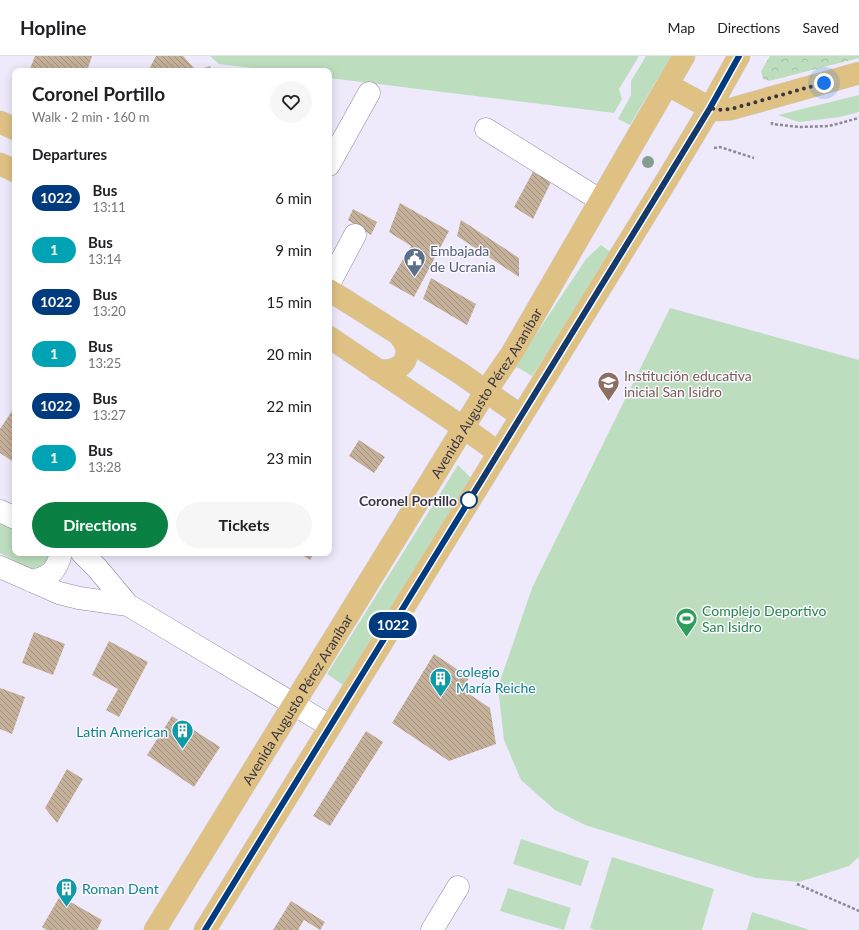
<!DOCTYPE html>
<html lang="en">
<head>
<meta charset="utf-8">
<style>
  :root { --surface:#fff; --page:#f6f6f6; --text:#202124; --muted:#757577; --line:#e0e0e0; --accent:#0b8043 }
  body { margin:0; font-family:Lato,sans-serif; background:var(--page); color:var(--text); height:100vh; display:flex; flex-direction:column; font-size:15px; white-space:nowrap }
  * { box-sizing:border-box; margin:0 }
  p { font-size:13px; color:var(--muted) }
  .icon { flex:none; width:22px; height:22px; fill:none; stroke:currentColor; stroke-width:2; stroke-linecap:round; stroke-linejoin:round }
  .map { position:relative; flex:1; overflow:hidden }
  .sheet { position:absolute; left:12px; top:12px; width:320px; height:488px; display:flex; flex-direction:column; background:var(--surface); border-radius:8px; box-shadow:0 2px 10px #0003 }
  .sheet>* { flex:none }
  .badge { padding:0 8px; border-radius:13px; font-size:14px; line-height:26px }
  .you { position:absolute; width:20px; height:20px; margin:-10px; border:3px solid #fff; border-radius:50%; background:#1a73e8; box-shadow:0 0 0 6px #1a73e833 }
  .map>.badge { position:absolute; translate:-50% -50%; box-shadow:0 0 0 2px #fff }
  h2 { padding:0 20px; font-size:15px; line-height:36px }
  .round { display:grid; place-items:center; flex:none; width:42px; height:42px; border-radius:21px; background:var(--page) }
  .summary { display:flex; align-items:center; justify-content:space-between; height:68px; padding:0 20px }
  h1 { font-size:19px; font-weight:700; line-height:30px }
  .action { display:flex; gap:8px; margin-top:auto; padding:8px 20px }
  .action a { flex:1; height:46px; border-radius:24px; background:var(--accent); color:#fff; font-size:16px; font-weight:700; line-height:46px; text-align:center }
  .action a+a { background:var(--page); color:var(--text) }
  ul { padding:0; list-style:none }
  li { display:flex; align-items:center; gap:12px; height:52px; padding:0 20px }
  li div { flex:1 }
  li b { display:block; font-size:15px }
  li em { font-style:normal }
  li .badge { min-width:44px; font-weight:700; text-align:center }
  header { display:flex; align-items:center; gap:24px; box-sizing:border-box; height:56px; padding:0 20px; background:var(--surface); border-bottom:1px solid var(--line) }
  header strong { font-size:19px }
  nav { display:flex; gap:22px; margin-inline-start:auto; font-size:14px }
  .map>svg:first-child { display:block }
  .green { fill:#bddebe }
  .forest { fill:url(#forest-crowns) }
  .building { fill:url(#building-back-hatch) }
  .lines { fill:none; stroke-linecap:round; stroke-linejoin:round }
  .minor-casing { stroke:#8e859f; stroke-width:23 }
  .major-casing { stroke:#cfcfd1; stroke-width:23 }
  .path { stroke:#8e8997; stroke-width:2.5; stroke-dasharray:3 2; stroke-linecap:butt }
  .minor { stroke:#fff; stroke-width:22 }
  .major { stroke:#dfc184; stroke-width:22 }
  .tree { fill:#859d8e }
  .line-casing { stroke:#fff; stroke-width:9 }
  .line { stroke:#003b80; stroke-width:6 }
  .walk { stroke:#393540; stroke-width:4; stroke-dasharray:0 7.2 }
  .stop-dot { fill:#fff; stroke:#003b80; stroke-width:2 }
  .labels { text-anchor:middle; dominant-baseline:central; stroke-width:3; stroke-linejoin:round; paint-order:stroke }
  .service-label { font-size:14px; fill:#4e5e75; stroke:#fbf9ff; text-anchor:start }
  .education-label { font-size:14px; fill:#785e54; stroke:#fbf9ff; text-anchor:start }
  .street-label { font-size:14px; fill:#393540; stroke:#fbf9ff }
  .stop-label { font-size:14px; font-weight:bold; fill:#393540; stroke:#fbf9ff; text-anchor:end }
  .leisure-label { font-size:14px; fill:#27864d; stroke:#fbf9ff; text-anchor:start }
  .culture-label { font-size:14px; fill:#0d838f; stroke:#fbf9ff; text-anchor:start }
</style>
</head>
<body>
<header>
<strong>Hopline</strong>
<nav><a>Map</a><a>Directions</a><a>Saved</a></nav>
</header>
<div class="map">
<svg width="859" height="874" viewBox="0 0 859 874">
  <defs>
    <pattern id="forest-crowns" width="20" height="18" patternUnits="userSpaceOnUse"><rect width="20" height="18" fill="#bddebe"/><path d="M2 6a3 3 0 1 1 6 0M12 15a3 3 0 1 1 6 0" fill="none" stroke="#a3bfa4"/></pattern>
    <pattern id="building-back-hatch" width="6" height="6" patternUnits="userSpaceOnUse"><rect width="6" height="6" fill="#c5b09a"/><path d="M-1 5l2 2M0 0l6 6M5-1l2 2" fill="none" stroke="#a1907f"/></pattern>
  </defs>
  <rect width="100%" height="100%" fill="#efeafb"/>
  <path class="green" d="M210,0H639L619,33L622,43L614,57L329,22V15H276L219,8Z
    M646,0H671L630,69L618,63L631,39V25Z
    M859,39V56L840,61L799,66L778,59Z
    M601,189L613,198L532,320L515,310L586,203Z
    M670,252L859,304V801L849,810L799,826L756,822L585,769L555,754L521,724L504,684L498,631L532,532Z
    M458,409L474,425L346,631L327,618Z
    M0,465L15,474V497H50L52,504L36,516L0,497Z
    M521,783L589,805L581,830L513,808Z
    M612,801L714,833L702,874H595L590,872Z
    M508,832L571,852L564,874L500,855Z
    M752,856L810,874H747Z"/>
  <path class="forest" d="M770,0H859V2L769,25L763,23L761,15Z"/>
  <path class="building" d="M35,0H92L87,15H29Z
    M156,0H183L196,14L211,10L208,15H148Z
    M535,112L551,126L533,163L514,151Z
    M400,147L449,175L414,241L389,227L411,190L389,176Z
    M353,153L377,166L371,179L348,164Z
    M461,164L519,202V221L457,180Z
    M431,222L476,248L467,269L423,243Z
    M14,352H15V407L0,397V373Z
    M359,384L385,401L374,417L349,400Z
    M299,497H314L310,504Z
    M34,576L65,588L53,619L22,607Z
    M109,585L148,606L119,661L106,654L118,633L92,619Z
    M434,598L469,621L463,634L490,652L496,688L449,705L392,667Z
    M0,632L25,641L12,678L0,673Z
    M172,660L220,691L194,731L147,699Z
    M366,675L383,686L330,770L313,760Z
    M67,713L83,723L57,767L45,752Z
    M60,840L102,864L97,874H47L42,871Z
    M291,845L325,866L320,874L304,864L298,874H273Z"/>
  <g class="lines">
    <defs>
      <path id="minor" d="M486,73L600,144
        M329,109L369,37
        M329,228L355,179
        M0,455L15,462
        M82,497L97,512L128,549L330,670
        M0,511L59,537L79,542L128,549
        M31,525C49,522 57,515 61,497
        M432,874L458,831"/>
      <g id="major">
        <path d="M668,29L710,52L718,54L731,53L859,17"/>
        <path d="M0,66L15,73"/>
        <path d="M0,108L15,115"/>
        <path d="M329,234L460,317L521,360"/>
        <path d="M329,281L464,372L499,397"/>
        <path d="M377,314C400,318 416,302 401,281"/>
        <path id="s1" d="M155,874L486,335L512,297L684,0"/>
        <path d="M205,874L668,122L710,52L739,0"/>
      </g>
    </defs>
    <use href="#minor" class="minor-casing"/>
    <use href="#major" class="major-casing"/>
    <path class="path" d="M772,66V68L800,71L829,70L859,62
      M714,92L720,91L754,102
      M797,828L859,855"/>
    <use href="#minor" class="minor"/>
    <use href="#major" class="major"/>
  </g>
  <circle class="tree" cx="648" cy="106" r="6"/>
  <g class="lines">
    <defs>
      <path id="line" d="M205,874L654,144L710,52L739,0"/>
    </defs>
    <use href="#line" class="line-casing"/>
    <use href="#line" class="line"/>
    <path class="walk" d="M469,444L468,446L710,52L718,54L731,53L824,27"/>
  </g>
  <defs>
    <symbol id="civic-pin" viewBox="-11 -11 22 30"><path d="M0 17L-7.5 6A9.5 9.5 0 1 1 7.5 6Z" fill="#5c6f8a" stroke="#fbf9ff"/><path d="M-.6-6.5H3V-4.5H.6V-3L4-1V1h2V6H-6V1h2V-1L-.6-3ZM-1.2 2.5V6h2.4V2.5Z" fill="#fff"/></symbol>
    <symbol id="school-pin" viewBox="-11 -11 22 30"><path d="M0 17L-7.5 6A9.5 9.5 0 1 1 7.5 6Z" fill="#8d6e63" stroke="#fbf9ff"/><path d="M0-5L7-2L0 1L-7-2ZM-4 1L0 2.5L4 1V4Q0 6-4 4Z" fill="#fff"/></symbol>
    <symbol id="stadium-pin" viewBox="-11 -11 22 30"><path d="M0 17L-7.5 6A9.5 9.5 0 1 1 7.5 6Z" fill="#2e9e5b" stroke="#fbf9ff"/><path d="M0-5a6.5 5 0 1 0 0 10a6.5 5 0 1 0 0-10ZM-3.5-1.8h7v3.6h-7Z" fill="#fff"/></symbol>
    <symbol id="building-pin" viewBox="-11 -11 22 30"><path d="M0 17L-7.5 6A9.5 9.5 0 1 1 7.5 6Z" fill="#0f9aa8" stroke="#fbf9ff"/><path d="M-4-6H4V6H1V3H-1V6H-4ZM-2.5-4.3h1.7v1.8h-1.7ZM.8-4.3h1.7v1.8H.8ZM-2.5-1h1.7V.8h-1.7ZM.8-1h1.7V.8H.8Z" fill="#fff"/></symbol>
  </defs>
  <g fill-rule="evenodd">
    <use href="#civic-pin" x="402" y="190" width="25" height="34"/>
    <use href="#school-pin" x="596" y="314" width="25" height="34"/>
    <use href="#stadium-pin" x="674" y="550" width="25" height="34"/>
    <use href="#building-pin" x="428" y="610" width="25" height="34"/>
    <use href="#building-pin" x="170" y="662" width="25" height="34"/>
    <use href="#building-pin" x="54" y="820" width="25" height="34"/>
  </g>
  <circle class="stop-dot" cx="469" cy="444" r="8"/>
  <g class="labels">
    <g class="service-label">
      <text x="430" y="194">Embajada<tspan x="430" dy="16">de Ucrania</tspan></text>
    </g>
    <g class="education-label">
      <text x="624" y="319">Institución educativa<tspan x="624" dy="16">inicial San Isidro</tspan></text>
    </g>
    <g class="street-label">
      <text stroke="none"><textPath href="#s1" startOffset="631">Avenida Augusto Pérez Araníbar</textPath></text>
      <text stroke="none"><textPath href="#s1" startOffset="271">Avenida Augusto Pérez Araníbar</textPath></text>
    </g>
    <g class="stop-label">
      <text x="457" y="444">Coronel Portillo</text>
    </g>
    <g class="leisure-label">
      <text x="702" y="554">Complejo Deportivo<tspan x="702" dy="16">San Isidro</tspan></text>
    </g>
    <g class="culture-label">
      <text x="456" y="615">colegio<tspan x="456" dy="16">María Reiche</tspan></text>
      <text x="168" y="675" text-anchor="end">Latin American</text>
      <text x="82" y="832">Roman Dent</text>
    </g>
  </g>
</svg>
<div class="you" style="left:824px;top:27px"></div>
<b class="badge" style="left:393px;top:569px;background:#003b80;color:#fff">1022</b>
<section class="sheet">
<div class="summary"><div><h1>Coronel Portillo</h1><p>Walk · 2 min · 160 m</p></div><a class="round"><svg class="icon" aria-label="heart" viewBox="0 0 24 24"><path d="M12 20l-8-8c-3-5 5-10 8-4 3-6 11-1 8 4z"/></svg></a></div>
<h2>Departures</h2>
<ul>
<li><span class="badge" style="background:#003b80;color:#fff">1022</span><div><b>Bus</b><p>13:11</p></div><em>6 min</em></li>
<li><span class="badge" style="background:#00a3b4;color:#fff">1</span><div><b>Bus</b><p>13:14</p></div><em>9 min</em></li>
<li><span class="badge" style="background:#003b80;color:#fff">1022</span><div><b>Bus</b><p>13:20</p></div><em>15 min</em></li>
<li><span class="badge" style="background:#00a3b4;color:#fff">1</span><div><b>Bus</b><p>13:25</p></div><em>20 min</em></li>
<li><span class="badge" style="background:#003b80;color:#fff">1022</span><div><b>Bus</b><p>13:27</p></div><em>22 min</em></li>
<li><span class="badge" style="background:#00a3b4;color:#fff">1</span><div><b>Bus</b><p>13:28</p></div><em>23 min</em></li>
</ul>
<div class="action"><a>Directions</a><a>Tickets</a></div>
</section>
</div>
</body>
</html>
